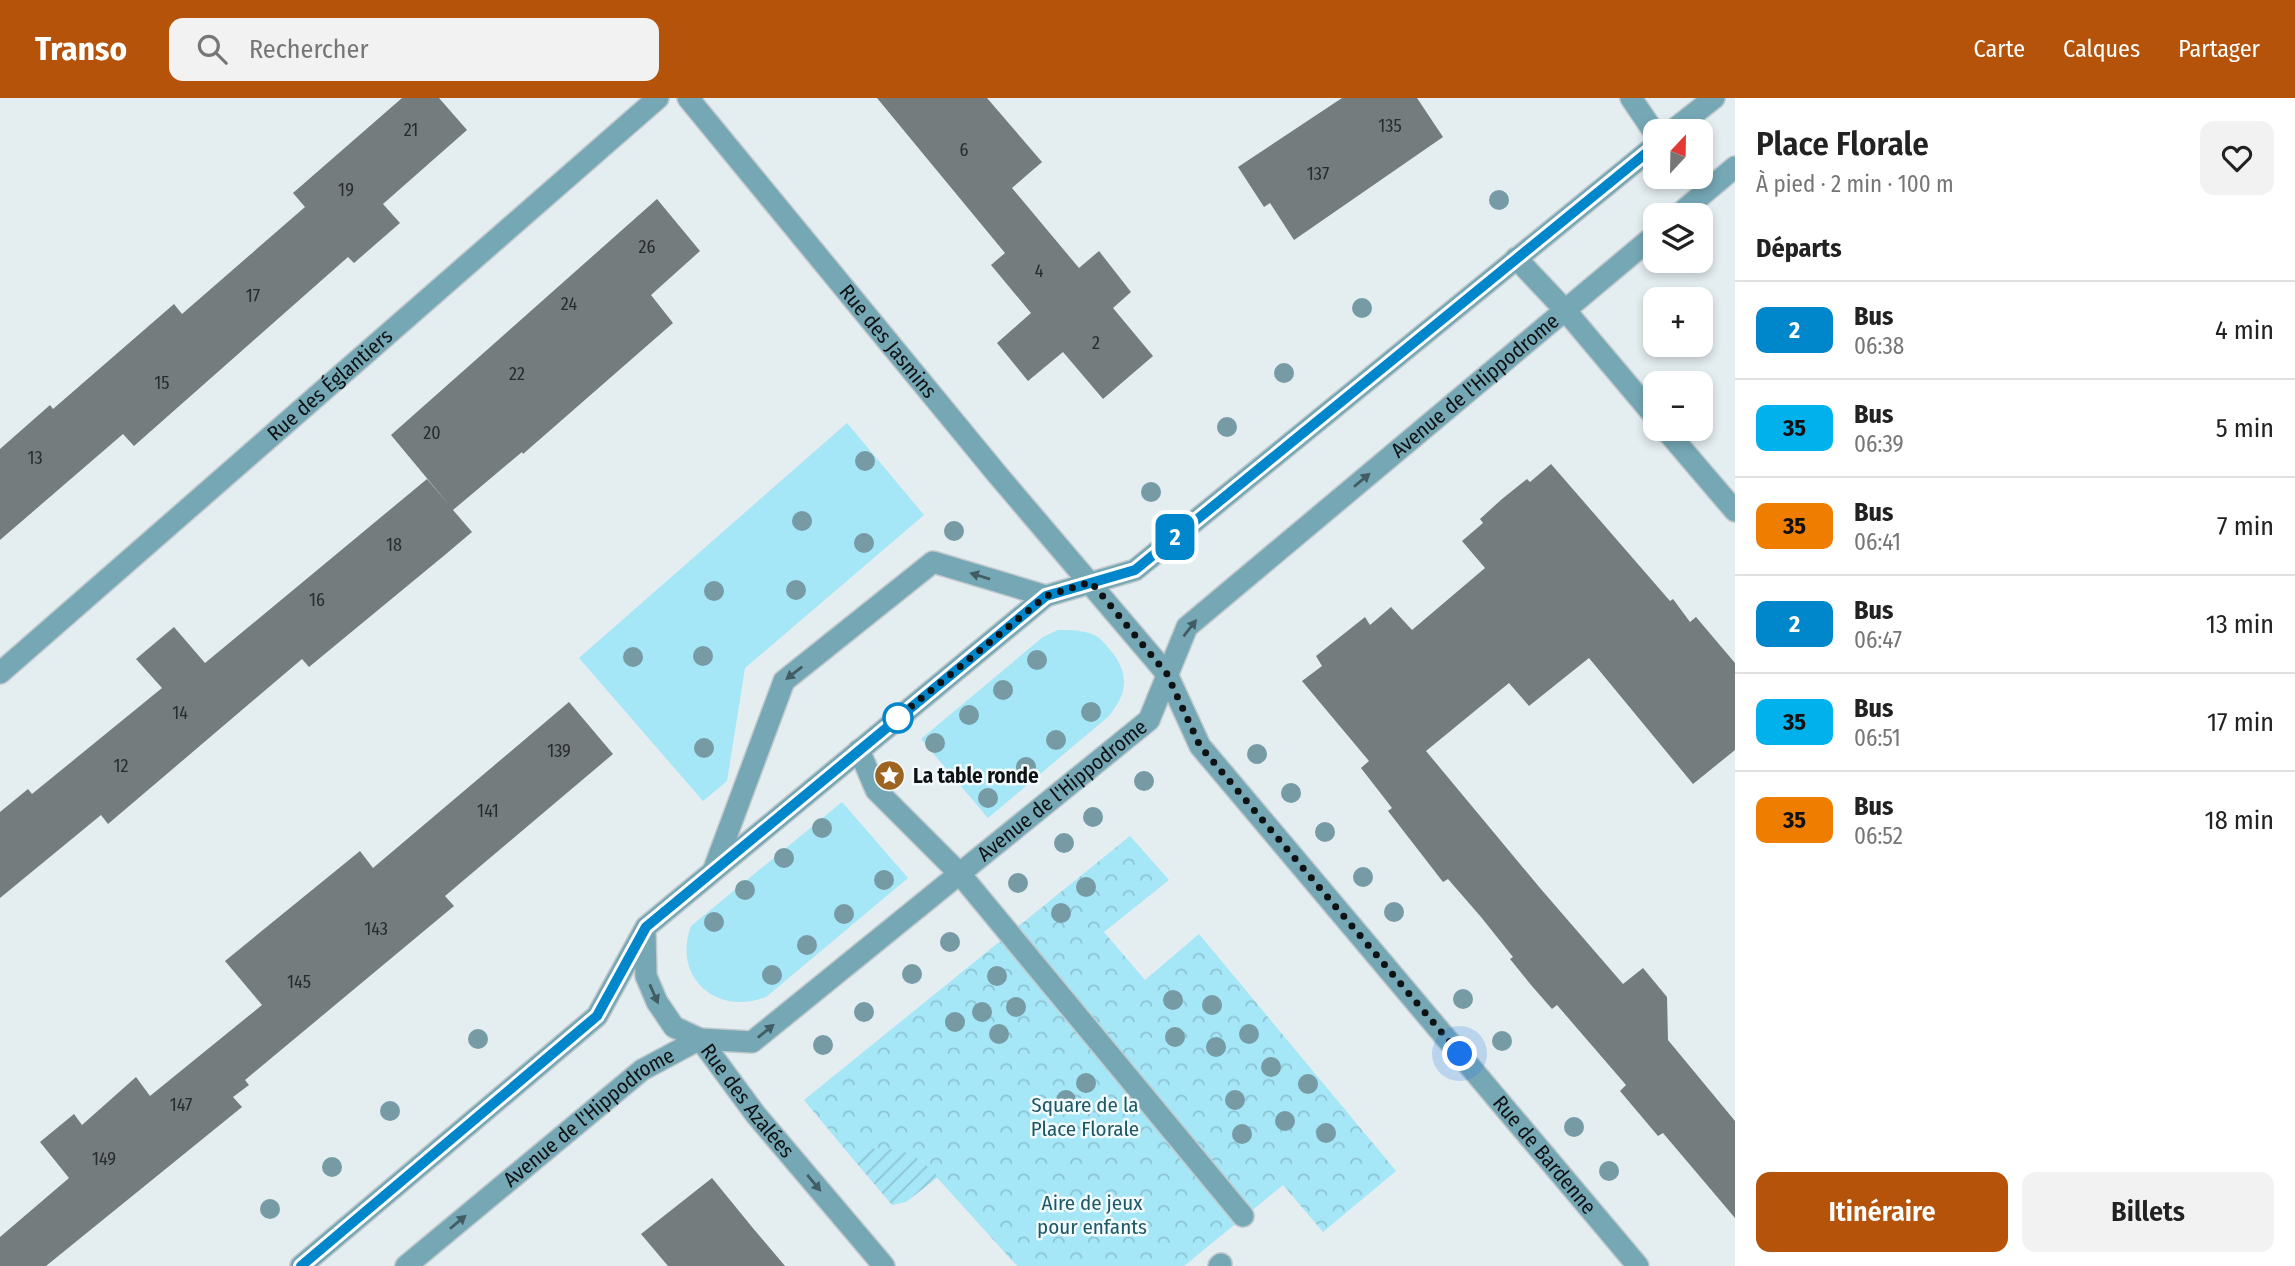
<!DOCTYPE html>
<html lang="fr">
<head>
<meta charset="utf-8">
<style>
  :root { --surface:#fff; --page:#f2f2f2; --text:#222; --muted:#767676; --line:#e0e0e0; --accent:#b45309 }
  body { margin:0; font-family:"Fira Sans Condensed",sans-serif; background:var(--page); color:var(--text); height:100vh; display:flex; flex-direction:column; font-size:26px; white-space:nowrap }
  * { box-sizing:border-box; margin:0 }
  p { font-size:23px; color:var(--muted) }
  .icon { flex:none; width:38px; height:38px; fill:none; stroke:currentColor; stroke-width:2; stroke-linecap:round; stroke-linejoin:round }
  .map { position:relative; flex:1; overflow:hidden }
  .details { display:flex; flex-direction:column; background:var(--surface); width:560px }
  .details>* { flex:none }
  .badge { padding:0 14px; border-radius:10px; font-size:24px; line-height:46px }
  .needle { width:46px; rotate:22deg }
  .buttons { position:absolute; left:1643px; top:21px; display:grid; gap:14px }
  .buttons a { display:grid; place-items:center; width:70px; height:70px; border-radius:14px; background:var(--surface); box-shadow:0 4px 10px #0003; font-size:35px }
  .you { position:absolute; width:35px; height:35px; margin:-18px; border:5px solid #fff; border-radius:50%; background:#1a73e8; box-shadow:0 0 0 10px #1a73e833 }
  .map>.badge { position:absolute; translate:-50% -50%; box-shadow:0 0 0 4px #fff }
  h2 { padding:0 21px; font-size:26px; line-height:63px }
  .round { display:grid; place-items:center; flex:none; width:74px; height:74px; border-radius:14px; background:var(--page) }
  .headline { display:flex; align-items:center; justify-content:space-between; height:119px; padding:0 21px }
  h1 { font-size:33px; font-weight:600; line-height:52px }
  .action { display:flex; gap:14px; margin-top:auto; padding:14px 21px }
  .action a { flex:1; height:80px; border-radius:14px; background:var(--accent); color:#fff; font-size:28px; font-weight:600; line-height:80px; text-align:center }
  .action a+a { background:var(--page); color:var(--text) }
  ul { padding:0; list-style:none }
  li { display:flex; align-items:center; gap:21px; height:98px; padding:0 21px; border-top:2px solid var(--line) }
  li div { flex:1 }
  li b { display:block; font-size:26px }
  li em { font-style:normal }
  li .badge { min-width:77px; font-weight:700; text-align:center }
  header { display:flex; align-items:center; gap:42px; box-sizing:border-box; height:98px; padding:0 35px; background:var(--accent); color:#fff }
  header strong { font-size:33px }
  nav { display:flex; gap:38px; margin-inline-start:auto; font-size:24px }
  .search { width:490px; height:63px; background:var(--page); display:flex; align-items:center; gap:18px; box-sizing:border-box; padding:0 24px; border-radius:14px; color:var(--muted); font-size:26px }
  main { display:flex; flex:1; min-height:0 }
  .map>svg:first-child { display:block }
  .grass { fill:#a5e6f7 }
  .park { fill:url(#park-crowns) }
  .garden { fill:url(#garden-furrows) }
  .building { fill:#747c7e }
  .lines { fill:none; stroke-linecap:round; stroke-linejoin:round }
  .minor-casing { stroke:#c2cacd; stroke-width:24 }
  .minor { stroke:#75a7b5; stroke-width:21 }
  .tree { fill:#779ba4 }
  .oneway { fill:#425c64 }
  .line-casing { stroke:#fff; stroke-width:16 }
  .line { stroke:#0086cb; stroke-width:10 }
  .walk { stroke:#0f1213; stroke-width:7; stroke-dasharray:0 12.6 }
  .stop-dot { fill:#fff; stroke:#0086cb; stroke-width:3.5 }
  .labels { text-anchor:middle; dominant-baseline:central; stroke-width:5; stroke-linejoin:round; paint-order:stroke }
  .number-label { font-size:18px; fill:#282c2e }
  .street-label { font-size:21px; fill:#0f1213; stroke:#f1fbfd }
  .poi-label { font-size:21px; font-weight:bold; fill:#0f1213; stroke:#f1fbfd; text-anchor:start }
  .park-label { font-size:21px; fill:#1e5865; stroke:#f1fbfd }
</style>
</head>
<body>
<header>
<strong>Transo</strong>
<div class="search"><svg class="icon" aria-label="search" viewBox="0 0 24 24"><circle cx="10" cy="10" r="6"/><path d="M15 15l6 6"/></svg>Rechercher</div>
<nav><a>Carte</a><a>Calques</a><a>Partager</a></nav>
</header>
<main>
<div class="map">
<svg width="1735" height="1168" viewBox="0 0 1735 1168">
  <defs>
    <pattern id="park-crowns" width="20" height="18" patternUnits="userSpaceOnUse" patternTransform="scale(1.75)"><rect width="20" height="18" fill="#a5e6f7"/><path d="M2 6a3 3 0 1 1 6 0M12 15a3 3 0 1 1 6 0" fill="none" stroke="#8dc4d3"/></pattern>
    <pattern id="garden-furrows" width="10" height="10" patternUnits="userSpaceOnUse" patternTransform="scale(1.75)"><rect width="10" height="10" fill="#a5e6f7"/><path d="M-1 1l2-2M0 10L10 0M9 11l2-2" fill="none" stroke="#8dc4d3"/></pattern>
  </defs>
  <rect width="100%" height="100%" fill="#e4edf0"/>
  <path class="grass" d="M847,325L924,417L745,570L727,683L703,703L579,560Z
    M1058,532C1070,532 1085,532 1096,538C1103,542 1110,552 1115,558C1130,581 1125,598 1109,618L988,720L921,641L1043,539Z
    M842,704L908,780L766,899C716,918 672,879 691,828Z"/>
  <path class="park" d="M1130,738L1169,782L1104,834L1145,882L1199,836L1396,1073L1323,1134L1283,1087L1184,1168H1017L922,1063L871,1051L853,1061L804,1002Z"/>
  <path class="garden" d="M887,1050C913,1055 920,1060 938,1079L906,1104L892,1107L853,1061L871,1051Z"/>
  <path class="building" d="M402,0H439L467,32L383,106L400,125L354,165L348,159L134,348L123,336L0,442V351L50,307L53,311L174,206L182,216L305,109L293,95Z
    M877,0H987L1042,64L1012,90L1079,170L1099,153L1131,194L1113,210L1153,258L1103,301L1063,254L1028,283L997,245L1031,215L991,167L1005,155Z
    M1342,0H1417L1443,39L1294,142L1270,105L1264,109L1238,69Z
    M657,101L700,153L651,197L673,225L523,356L522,354L453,412L472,434L446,456L309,569L302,561L108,726L101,717L0,800V714L28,691L32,696L162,590L136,561L174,529L205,565L427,381L450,408L391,337Z
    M1551,366L1670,503L1673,501L1690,524L1696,519L1735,565V652L1693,686L1589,560L1529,608L1509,585L1426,653L1540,790L1623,886L1643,870L1667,899L1668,942L1735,1023V1120L1663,1035L1658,1038L1620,993L1626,987L1557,907L1552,911L1531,887L1510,861L1513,859L1481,819L1448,781L1443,784L1388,713L1392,710L1361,670L1369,663L1302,583L1322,568L1316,558L1365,519L1370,527L1391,509L1412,532L1485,470L1462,443L1483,425L1480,421L1502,401L1527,381L1530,384Z
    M569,604L613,656L445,798L454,808L245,982L249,987L233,999L242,1009L46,1168H0V1139L69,1080L40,1044L74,1016L82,1027L136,979L150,998L262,907L225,863L360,753L373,770Z
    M712,1080L752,1129L785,1168H668L641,1136Z"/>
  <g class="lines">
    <defs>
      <g id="minor">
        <path id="s1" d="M688,0L997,376L1167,576L1200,648L1638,1168"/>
        <path d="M1631,0L1656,37"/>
        <path d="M1672,33L1714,0"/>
        <path d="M1678,117L1735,69"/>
        <path d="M1516,160L1565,212L1656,320"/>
        <path d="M1665,331L1735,413"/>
        <path id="s2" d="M0,575L658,0"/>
        <path d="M859,652L876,692L960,776L1243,1118"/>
        <path d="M714,771L784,583L933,464L1046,498"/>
        <path id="s3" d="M645,835L646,878L657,904L674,929L700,941L756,1017L884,1168"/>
        <path d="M301,1168L597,918L646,829L1046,498L1135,472L1656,47"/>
        <path id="s4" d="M406,1168L642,972L700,941L752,944L1149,622L1187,529L1656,136"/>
        <path d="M1219,1168L1221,1166"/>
      </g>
    </defs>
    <use href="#minor" class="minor-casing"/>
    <use href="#minor" class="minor"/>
  </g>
  <g class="tree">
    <circle cx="1499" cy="102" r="10"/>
    <circle cx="1362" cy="210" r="10"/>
    <circle cx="1284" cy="275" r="10"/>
    <circle cx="1227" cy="329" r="10"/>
    <circle cx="865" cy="363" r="10"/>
    <circle cx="1151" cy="394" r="10"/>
    <circle cx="802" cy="423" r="10"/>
    <circle cx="954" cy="433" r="10"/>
    <circle cx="864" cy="445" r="10"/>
    <circle cx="796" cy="492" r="10"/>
    <circle cx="714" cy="493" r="10"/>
    <circle cx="703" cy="558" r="10"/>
    <circle cx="633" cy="559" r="10"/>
    <circle cx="1037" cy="562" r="10"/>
    <circle cx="1003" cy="592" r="10"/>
    <circle cx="1091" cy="614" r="10"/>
    <circle cx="969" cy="617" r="10"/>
    <circle cx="1056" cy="642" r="10"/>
    <circle cx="935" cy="645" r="10"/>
    <circle cx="704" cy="650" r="10"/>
    <circle cx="1257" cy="656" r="10"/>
    <circle cx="1026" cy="669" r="10"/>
    <circle cx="1144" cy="683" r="10"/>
    <circle cx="1291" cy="695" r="10"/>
    <circle cx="988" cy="700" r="10"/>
    <circle cx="1093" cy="719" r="10"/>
    <circle cx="822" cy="730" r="10"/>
    <circle cx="1325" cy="734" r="10"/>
    <circle cx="1064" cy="745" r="10"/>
    <circle cx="784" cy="760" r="10"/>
    <circle cx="1363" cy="779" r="10"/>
    <circle cx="884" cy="782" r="10"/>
    <circle cx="1018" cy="785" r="10"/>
    <circle cx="1086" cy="789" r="10"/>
    <circle cx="745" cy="792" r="10"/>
    <circle cx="1394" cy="814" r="10"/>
    <circle cx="1061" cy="815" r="10"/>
    <circle cx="844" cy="816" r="10"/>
    <circle cx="714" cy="824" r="10"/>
    <circle cx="950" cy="844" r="10"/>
    <circle cx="807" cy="847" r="10"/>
    <circle cx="912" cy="876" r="10"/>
    <circle cx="772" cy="877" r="10"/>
    <circle cx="997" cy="878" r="10"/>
    <circle cx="1463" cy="901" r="10"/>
    <circle cx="1173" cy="902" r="10"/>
    <circle cx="1212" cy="907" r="10"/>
    <circle cx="1016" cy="909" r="10"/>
    <circle cx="864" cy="914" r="10"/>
    <circle cx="982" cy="914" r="10"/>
    <circle cx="955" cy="924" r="10"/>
    <circle cx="999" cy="936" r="10"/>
    <circle cx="1249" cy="936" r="10"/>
    <circle cx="1175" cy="939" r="10"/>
    <circle cx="478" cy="941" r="10"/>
    <circle cx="1502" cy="943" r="10"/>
    <circle cx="823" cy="947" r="10"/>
    <circle cx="1216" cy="949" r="10"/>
    <circle cx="1271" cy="969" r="10"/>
    <circle cx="1086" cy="985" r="10"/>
    <circle cx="1308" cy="986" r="10"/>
    <circle cx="1066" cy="1002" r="10"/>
    <circle cx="1235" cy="1002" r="10"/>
    <circle cx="390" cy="1013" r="10"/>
    <circle cx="1285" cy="1023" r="10"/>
    <circle cx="1574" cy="1029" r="10"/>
    <circle cx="1326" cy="1035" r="10"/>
    <circle cx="1242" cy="1036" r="10"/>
    <circle cx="332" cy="1069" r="10"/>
    <circle cx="1609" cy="1073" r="10"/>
    <circle cx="270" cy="1111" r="10"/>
  </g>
  <defs><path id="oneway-solid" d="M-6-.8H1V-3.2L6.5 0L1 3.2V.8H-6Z" transform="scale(1.75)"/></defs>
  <g class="oneway">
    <use href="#oneway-solid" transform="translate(1362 382) rotate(-40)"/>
    <use href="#oneway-solid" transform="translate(980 478) rotate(-163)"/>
    <use href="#oneway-solid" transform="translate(1190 530) rotate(-52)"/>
    <use href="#oneway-solid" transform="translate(794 575) rotate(142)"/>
    <use href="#oneway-solid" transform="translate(654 896) rotate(66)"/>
    <use href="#oneway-solid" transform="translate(766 933) rotate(-39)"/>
    <use href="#oneway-solid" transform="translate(814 1085) rotate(50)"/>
    <use href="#oneway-solid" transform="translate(458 1124) rotate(-40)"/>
  </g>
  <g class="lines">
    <defs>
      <path id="line" d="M301,1168L597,918L646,829L1046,498L1135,472L1656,47"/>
    </defs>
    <use href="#line" class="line-casing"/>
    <use href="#line" class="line"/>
    <path class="walk" d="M898,620L890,626L1046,498L1091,484L1167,576L1200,648L1460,956"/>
  </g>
  <defs>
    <symbol id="sight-disc" viewBox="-11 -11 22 22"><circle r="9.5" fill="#9c6420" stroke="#f1fbfd"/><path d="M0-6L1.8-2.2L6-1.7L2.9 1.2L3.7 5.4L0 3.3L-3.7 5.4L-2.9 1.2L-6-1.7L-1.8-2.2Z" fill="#fff"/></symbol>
  </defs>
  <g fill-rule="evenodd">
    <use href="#sight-disc" x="872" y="660" width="35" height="35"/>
  </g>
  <circle class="stop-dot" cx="898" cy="620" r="14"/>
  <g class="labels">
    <g class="number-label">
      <text x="1390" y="28">135</text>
      <text x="411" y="32">21</text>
      <text x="964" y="52">6</text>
      <text x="1318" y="76">137</text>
      <text x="346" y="92">19</text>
      <text x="647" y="149">26</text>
      <text x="1039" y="173">4</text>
      <text x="253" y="198">17</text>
      <text x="569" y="206">24</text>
      <text x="1096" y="245">2</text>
      <text x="517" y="276">22</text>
      <text x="162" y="285">15</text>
      <text x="432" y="335">20</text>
      <text x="35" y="360">13</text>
      <text x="394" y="447">18</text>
      <text x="317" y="502">16</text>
      <text x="180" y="615">14</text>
      <text x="559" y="653">139</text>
      <text x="121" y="668">12</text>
      <text x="488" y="713">141</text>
      <text x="376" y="831">143</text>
      <text x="299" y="884">145</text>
      <text x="181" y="1007">147</text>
      <text x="104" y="1061">149</text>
    </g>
    <g class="street-label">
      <text stroke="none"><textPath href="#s1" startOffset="315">Rue des Jasmins</textPath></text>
      <text stroke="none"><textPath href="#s2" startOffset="438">Rue des Églantiers</textPath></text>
      <text stroke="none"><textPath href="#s4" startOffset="1412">Avenue de l'Hippodrome</textPath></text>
      <text stroke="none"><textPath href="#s4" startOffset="824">Avenue de l'Hippodrome</textPath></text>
      <text stroke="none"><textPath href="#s3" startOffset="208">Rue des Azalées</textPath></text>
      <text stroke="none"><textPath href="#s4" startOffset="236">Avenue de l'Hippodrome</textPath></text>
      <text stroke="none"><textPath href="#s1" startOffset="1363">Rue de Bardenne</textPath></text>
    </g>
    <g class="poi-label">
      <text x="913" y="678">La table ronde</text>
    </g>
    <g class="park-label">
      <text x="1085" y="1007">Square de la<tspan x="1085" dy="24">Place Florale</tspan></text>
      <text x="1092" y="1105">Aire de jeux<tspan x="1092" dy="24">pour enfants</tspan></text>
    </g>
  </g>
</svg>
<div class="buttons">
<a><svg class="needle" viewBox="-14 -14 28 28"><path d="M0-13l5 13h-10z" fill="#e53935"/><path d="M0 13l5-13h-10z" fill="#767676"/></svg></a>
<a><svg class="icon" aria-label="layers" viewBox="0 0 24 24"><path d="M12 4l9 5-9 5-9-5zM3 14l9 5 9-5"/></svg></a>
<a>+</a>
<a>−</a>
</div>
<div class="you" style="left:1460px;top:956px"></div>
<b class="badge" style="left:1175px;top:439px;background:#0086cb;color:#fff">2</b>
</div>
<section class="details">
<div class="headline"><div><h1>Place Florale</h1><p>À pied · 2 min · 100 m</p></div><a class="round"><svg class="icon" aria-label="heart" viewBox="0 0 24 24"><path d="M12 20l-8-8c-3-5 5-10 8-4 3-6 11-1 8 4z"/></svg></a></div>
<h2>Départs</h2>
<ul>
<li><span class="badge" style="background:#0086cb;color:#fff">2</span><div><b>Bus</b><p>06:38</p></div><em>4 min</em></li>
<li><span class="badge" style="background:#00b1eb;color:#111">35</span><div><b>Bus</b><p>06:39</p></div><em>5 min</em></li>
<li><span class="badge" style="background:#ee7d00;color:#111">35</span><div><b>Bus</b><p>06:41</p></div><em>7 min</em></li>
<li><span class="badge" style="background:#0086cb;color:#fff">2</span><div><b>Bus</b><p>06:47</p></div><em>13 min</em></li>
<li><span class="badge" style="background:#00b1eb;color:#111">35</span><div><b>Bus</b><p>06:51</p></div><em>17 min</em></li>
<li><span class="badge" style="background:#ee7d00;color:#111">35</span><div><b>Bus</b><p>06:52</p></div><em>18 min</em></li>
</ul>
<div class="action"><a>Itinéraire</a><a>Billets</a></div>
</section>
</main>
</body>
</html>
